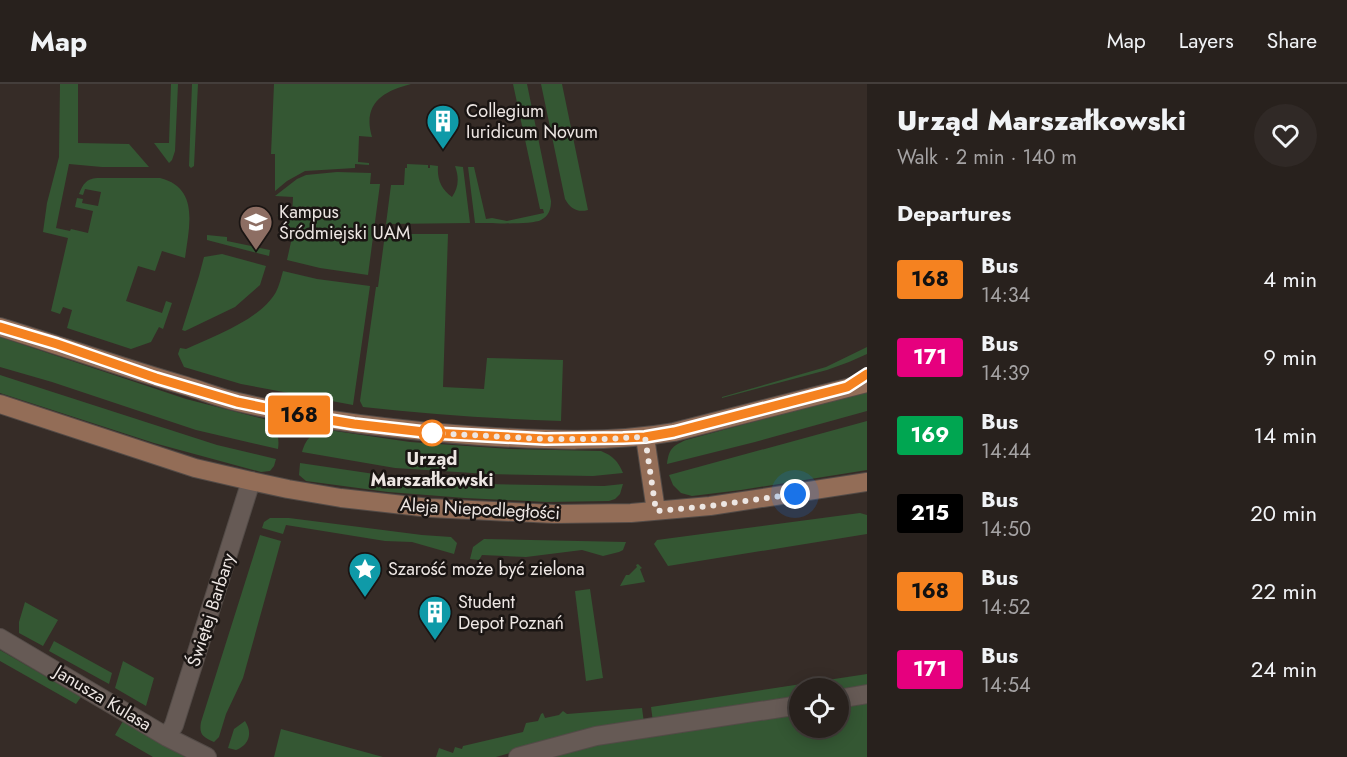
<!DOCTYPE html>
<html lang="en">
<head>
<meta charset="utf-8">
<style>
  :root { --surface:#28211d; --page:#302926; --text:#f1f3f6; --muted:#a5a3a4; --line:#443e3b }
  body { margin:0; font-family:Jost,sans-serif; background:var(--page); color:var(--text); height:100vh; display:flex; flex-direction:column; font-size:22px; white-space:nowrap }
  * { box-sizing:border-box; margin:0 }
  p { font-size:20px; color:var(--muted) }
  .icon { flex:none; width:33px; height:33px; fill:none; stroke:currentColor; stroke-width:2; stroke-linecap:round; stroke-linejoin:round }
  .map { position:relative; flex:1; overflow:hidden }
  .sheet { display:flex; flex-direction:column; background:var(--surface); width:480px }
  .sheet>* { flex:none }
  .badge { padding:0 12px; border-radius:4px; font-size:21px; line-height:39px }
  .tools { position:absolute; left:789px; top:594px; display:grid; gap:12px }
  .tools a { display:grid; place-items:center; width:60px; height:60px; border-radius:50%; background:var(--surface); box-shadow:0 3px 15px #0003,0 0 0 2px var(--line); font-size:30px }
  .you { position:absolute; width:30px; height:30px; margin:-15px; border:4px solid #fff; border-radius:50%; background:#1a73e8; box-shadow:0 0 0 9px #1a73e833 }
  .map>.badge { position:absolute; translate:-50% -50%; box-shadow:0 0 0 3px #fff }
  h2 { padding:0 30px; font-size:22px; line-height:54px }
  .round { display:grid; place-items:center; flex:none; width:63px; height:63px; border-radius:32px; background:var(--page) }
  .head { display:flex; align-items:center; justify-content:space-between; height:102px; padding:0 30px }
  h1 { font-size:28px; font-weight:800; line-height:45px }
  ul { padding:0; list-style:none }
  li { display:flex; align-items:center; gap:18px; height:78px; padding:0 30px }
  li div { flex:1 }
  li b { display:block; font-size:22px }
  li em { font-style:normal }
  li .badge { min-width:66px; font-weight:700; text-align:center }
  header { display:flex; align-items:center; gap:36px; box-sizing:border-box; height:84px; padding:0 30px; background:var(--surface); border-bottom:2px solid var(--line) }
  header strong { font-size:28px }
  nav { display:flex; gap:33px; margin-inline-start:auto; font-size:21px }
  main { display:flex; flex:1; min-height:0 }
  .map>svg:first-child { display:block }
  .green { fill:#345733 }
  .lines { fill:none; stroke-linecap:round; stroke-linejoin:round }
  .street-casing { stroke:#534b47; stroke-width:20 }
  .secondary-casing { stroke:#534b47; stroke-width:20 }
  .street { stroke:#665a55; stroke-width:18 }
  .secondary { stroke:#936d57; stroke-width:18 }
  .line-casing { stroke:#fff; stroke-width:14 }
  .line { stroke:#f58220; stroke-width:9 }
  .walk { stroke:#ede6e3; stroke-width:6; stroke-dasharray:0 10.8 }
  .stop-dot { fill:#fff; stroke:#f58220; stroke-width:3 }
  .labels { text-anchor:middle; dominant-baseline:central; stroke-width:5; stroke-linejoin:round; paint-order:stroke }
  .poi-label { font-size:18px; fill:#ede6e3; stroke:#1a1513; text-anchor:start }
  .stop-label { font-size:18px; font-weight:bold; fill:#ede6e3; stroke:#1a1513 }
  .street-label { font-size:18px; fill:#ede6e3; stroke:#1a1513 }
</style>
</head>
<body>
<header>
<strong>Map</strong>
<nav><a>Map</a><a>Layers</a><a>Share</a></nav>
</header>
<main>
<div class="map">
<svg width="867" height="673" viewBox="0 0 867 673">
  <rect width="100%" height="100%" fill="#362c27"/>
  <path class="green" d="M60,0H78V59L129,60L149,83H102L69,80L56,144L70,147L71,145L88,149L93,127L75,123L77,114L83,115L82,119L98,122L101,108L85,105L83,111L79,110C83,100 86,95 97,94H160C200,104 189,143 185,174L162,167L155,187L138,182L126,217L162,229L166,217L172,219L163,245L159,243L151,258L131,265L67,244L72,226L63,223L60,230L51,227L68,154L43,148L47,119L59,73Z
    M171,0H178L175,67L172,76L169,79L154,59H169Z
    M192,0H198L194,82L191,84L189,82Z
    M274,0H411C383,7 362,20 372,53L359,52L358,78L369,79V81L355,80V84L305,87L287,97L275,107V70H271Z
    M513,0H527L551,117C551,125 549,132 541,136C532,141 488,139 475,139L468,83H474L486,135L492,134L507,137L544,129L543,125H540Z
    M541,0H562L588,126C577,129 570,124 565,115Z
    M407,80L428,81V84H430V81L438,82C437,95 441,105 452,113C459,103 459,93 455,82L463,83L470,139L386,140L391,101H404L405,84H407Z
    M337,88L371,89L370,100H380L368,191L320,184L287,176L293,149L283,146L286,133L276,131H292L293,113L275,112L297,95L306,91Z
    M385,150H448L443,303L484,305L487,274L563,276L561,337C495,335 429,330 363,323L360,317L376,203H378Z
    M207,151L227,153V157L270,166L269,172L207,156Z
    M222,170L266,182L260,201L235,223L185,247L182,246L199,192L204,173Z
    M283,187L317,195L370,202L353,321L241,300L184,283L178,270L180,264L186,265C214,252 260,236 276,208C279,202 281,194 283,187Z
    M0,253L186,315L264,335C276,341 280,352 278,365L196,346L52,298L0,283Z
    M867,263V270L849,278L827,286L722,314V313L826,283Z
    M0,291L217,361L276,375L274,382L270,387L261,388L154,359L0,309Z
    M867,307V327L755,358L667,380C669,365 672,362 686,356Z
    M867,337V386L741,406L692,412L681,409L673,401L669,391Z
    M328,346L410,358L510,365L601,367C613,372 618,377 623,389L593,392L488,390L395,384L302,368C307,352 312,350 328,346Z
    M300,379L388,392L485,400L604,402L623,400L620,410L615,415L609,417L547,418L465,414L388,408L306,397L299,391Z
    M860,429L867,431V450L668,482L654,460L657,456Z
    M270,434H289L422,451L451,453L457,459L454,470L412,458L385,457L286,441L283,450L262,444L264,438Z
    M260,451L281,457L243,594L226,630L219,653L214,658C202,653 199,650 201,638Z
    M484,455L626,458L623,466L619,468L603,472L582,466L526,473L482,471L479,476L470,475L473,463Z
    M638,480L642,484L640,485L645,498L620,502L626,491H629L637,483L636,481Z
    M590,505L603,594L586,597L575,507Z
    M25,518L58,536L43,562L19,549V538Z
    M54,557L112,589L109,600L49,567Z
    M0,566L81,613L76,620L0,577Z
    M123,577L154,594L146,622L115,604Z
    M867,590V605L839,610L838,604H800L799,616L653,638L651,623Z
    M867,615V673H540L597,658L799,626L800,644H838L839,619Z
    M642,624L644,639L520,666L496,673H436L439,664L453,669L455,663L462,665L463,662L523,648L526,639L538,637L541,630L543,629L545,634L559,631L563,627L567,630Z
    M123,637L185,673H153L115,651Z
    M245,637C253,649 249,661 236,666L228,664L234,645Z
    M281,645L383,673H274Z"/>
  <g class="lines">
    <defs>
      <path id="street" d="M0,554L167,653L207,673
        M838,615L867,610
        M167,653L174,641L251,397
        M518,673L596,652L800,621"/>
      <path id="secondary" d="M0,243C62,262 123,284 186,302C203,307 220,314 238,318C318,337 398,346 480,352C544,356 610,359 674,348L867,299
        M0,320L195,384L251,397L288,405L341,414L430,424L554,430L631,429L710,422L867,398
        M645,353L656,427"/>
    </defs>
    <use href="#street" class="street-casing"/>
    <use href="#secondary" class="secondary-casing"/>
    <use href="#street" class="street"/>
    <use href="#secondary" class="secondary"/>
  </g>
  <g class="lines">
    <defs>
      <path id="line" d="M0,243L57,260L156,294L237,318L305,332L354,340L433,349L545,355L623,354L645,353L674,348L847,303L867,290"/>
    </defs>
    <use href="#line" class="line-casing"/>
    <use href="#line" class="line"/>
    <path class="walk" d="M432,349L545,355H602L645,353L656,427L710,422L795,410"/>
  </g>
  <defs>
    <symbol id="building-pin" viewBox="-11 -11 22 30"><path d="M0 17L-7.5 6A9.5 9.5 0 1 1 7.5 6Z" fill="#0f9aa8" stroke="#1a1513"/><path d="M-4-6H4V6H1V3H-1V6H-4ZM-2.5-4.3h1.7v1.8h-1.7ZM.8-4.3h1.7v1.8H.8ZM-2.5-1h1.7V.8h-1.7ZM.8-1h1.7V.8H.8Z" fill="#fff"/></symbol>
    <symbol id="university-pin" viewBox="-11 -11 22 30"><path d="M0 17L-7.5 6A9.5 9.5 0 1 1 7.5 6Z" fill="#8d6e63" stroke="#1a1513"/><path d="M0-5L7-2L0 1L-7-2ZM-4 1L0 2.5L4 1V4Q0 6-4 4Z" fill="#fff"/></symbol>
    <symbol id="sight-pin" viewBox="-11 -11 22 30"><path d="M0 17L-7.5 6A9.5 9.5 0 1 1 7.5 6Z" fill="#0f9aa8" stroke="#1a1513"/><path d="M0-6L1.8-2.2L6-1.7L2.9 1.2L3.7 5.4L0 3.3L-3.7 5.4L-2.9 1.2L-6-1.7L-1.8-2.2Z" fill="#fff"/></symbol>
  </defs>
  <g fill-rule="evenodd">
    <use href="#building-pin" x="424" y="18" width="38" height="52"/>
    <use href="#university-pin" x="237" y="119" width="38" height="52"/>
    <use href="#sight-pin" x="346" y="466" width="38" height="52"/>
    <use href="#building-pin" x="416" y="509" width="38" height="52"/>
  </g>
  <circle class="stop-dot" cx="432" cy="349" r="12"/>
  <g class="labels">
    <g class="poi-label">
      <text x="466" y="27">Collegium<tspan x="466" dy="21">Iuridicum Novum</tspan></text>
      <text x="279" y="128">Kampus<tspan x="279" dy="21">Śródmiejski UAM</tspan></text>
      <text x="388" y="485">Szarość może być zielona</text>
      <text x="458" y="518">Student<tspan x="458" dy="21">Depot Poznań</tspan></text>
    </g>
    <g class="stop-label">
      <text x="432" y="375">Urząd<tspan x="432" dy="21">Marszałkowski</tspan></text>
    </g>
    <g class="street-label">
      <text transform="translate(480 425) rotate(3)">Aleja Niepodległości</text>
      <text transform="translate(211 526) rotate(-72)">Świętej Barbary</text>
      <text transform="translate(103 614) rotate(31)">Janusza Kulasa</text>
    </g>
  </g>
</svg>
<div class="tools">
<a><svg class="icon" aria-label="locate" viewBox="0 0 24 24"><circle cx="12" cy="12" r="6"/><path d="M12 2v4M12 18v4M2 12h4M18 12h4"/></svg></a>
</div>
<div class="you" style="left:795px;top:410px"></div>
<b class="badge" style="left:299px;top:331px;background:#f58220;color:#111">168</b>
</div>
<section class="sheet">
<div class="head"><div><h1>Urząd Marszałkowski</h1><p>Walk · 2 min · 140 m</p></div><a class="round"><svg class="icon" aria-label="heart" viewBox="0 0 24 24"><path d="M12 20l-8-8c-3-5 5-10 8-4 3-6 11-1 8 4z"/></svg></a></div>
<h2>Departures</h2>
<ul>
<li><span class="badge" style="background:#f58220;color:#111">168</span><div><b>Bus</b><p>14:34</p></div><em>4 min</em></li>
<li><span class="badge" style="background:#e6007e;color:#fff">171</span><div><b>Bus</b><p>14:39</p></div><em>9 min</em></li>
<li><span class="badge" style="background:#00a651;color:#fff">169</span><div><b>Bus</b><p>14:44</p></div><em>14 min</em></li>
<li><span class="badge" style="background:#000;color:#fff">215</span><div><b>Bus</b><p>14:50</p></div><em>20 min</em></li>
<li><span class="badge" style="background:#f58220;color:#111">168</span><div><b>Bus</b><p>14:52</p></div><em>22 min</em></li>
<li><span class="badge" style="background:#e6007e;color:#fff">171</span><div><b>Bus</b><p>14:54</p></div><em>24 min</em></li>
</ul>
</section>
</main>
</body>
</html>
